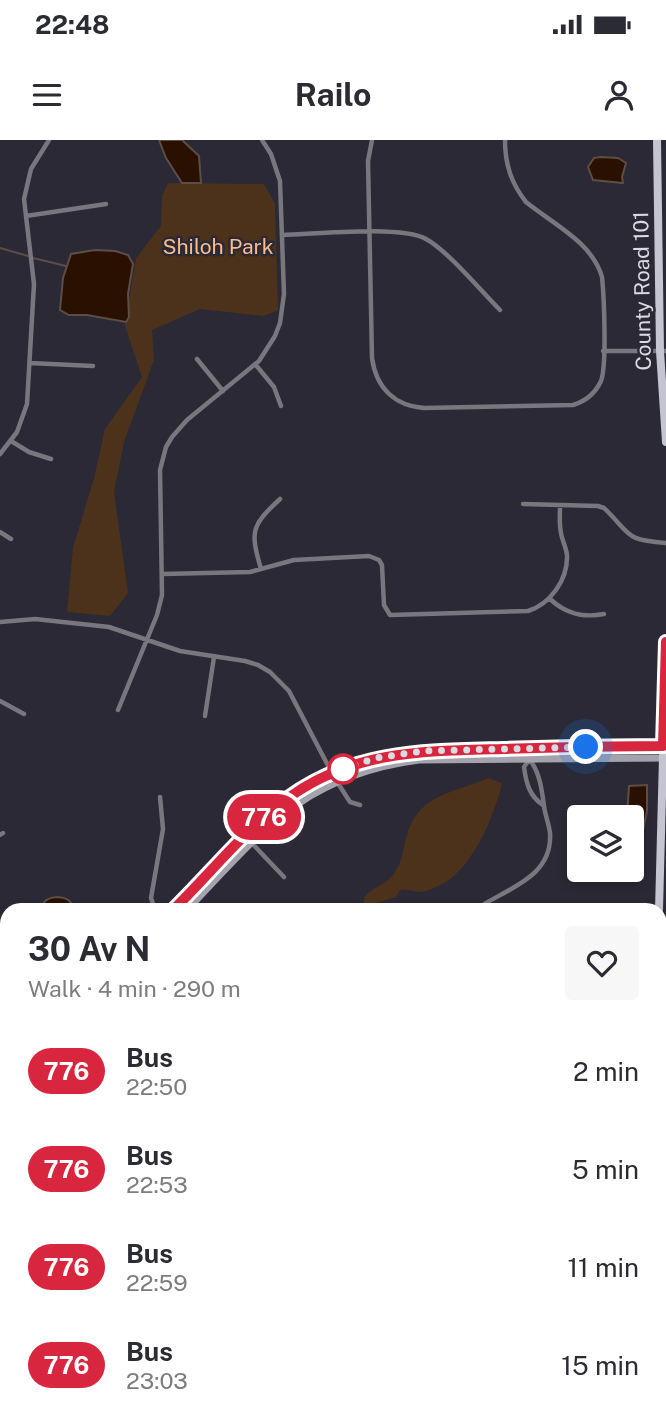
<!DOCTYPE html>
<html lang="en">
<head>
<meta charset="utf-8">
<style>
  :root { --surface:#fff; --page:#f7f7f7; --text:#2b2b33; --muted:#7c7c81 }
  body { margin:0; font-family:"Public Sans",sans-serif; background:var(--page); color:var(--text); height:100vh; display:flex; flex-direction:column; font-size:26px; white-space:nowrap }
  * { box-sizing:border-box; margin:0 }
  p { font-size:23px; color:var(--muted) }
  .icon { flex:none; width:38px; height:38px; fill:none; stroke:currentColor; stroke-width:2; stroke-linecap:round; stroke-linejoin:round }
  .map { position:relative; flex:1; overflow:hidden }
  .details { position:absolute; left:0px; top:763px; width:667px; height:525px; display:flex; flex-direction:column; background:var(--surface); border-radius:21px 21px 0 0; box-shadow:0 4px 10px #0003 }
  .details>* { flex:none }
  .badge { padding:0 14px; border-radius:23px; font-size:24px; line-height:46px }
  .controls { position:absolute; left:567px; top:665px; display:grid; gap:14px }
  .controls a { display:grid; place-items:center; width:77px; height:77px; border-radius:7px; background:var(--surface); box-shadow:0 4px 10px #0003; font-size:35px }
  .you { position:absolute; width:35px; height:35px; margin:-18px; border:5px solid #fff; border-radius:50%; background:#1a73e8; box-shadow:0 0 0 10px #1a73e833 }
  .map>.badge { position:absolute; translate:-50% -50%; box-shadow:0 0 0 4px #fff }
  .round { display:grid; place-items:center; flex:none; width:74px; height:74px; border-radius:7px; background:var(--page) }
  .overview { display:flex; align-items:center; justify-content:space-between; height:119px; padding:0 28px }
  h1 { font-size:33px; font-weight:700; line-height:52px }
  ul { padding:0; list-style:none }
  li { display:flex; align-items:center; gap:21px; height:98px; padding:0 28px }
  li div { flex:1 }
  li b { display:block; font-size:26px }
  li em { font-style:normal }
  li .badge { min-width:77px; font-weight:700; text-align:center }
  .status { display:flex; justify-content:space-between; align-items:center; height:49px; padding:0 35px; background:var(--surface); direction:ltr }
  .status svg { height:19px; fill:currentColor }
  header { display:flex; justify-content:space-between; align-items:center; height:91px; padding:0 28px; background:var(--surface); font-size:32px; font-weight:700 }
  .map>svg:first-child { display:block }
  .built { fill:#323042 }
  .green { fill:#4d321b }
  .water { fill:#291000; stroke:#5e4d44; stroke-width:2 }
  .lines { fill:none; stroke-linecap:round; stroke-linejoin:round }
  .stream { stroke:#5e4d44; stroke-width:2 }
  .street { stroke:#78777e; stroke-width:4.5 }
  .secondary { stroke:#a3a3ad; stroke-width:7 }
  .primary { stroke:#c5c4d2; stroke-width:8 }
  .line-casing { stroke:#fff; stroke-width:16 }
  .line { stroke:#d7263d; stroke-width:10 }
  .walk { stroke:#dbdae2; stroke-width:7; stroke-dasharray:0 12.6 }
  .stop-dot { fill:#fff; stroke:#d7263d; stroke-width:3.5 }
  .labels { text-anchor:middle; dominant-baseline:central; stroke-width:5; stroke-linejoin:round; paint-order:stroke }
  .park-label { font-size:21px; fill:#fbbb8b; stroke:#2a2935 }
  .street-label { font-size:21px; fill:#dbdae2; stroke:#2a2935 }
</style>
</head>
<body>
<div class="status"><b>22:48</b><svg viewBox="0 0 49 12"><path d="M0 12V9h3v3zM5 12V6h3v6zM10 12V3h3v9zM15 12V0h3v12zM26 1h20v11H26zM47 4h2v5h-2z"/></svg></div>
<header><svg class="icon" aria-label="menu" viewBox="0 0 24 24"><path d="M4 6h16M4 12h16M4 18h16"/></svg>Railo<svg class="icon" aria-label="person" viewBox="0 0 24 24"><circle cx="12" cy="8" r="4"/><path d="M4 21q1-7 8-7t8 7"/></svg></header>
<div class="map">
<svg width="666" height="1288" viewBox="0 0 666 1288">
  <rect width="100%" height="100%" fill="#2a2935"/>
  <path class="built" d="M0,1156L7,1168V1281H113V1288H0Z"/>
  <path class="green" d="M168,43L264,44L275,64L278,170L264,176L200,169L152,190L154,220L124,302L114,352L128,453L110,476L67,472L73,408L94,338L105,289L142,237L125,186L136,118L161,86L162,56Z
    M488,638L502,643C494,677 471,734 436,747C431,749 425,752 420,752C412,752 407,747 399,751L396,757L370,765L364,763V758C371,747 385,746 393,735C405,719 402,705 409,689C422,653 458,652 488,638Z"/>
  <path class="water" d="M159,0H182L199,16L201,43H182L166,18Z
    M601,17L618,18L626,23L622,37L623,43L593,40L588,27L594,18Z
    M95,110L115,111L128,115L133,124L128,154L129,177L126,182L87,175H69L60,170L63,138L71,114Z
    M647,645V671L641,700L632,698V677H627L629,646Z
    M57,757C68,758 71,760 74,770H40C44,760 47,758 57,757Z"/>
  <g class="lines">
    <path class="stream" d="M0,108L28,116
      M33,118L66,126"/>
    <path class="street" d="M372,0L368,21L372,218C376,248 395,266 424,268L573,265C586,261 595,254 601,241C607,226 604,156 602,137C592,102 553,84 526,62C511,43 505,24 505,0
      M26,76L106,64
      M283,95C314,94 402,85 426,99C448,111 481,151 500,170
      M603,211H666
      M197,219L223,251
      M30,223L93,226
      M255,224L274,247L281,266
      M11,301L29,312L51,319
      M0,314L17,292L27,264L34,144L24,59L31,29L49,0
      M523,364L598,366L604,368C632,395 624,400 666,403
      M0,392L11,399
      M261,429C250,391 251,386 280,359
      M162,434L250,432L294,420L369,416L379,420L382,425L384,465L390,475L528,471C550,464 568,440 567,415C566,407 562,400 561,393C559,384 560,374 560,365
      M550,459C566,474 583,478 604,474
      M0,482L35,479L109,487L180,511L245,521L258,525L270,532L289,551L334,637L350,662L360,665
      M0,561L24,574
      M118,570L157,475L162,455L160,330L166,307L172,297L187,280L259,221L275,196L280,183L284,154L280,41L271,14L262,0
      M205,576L214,517
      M529,620L524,627C526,642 529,656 543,665
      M0,695L3,693
      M245,696L284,737
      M155,770L151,758L163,689L160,657
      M475,770C504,749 553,739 550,693C549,684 545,675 544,666C542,651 540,633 530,620
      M0,791L7,793
      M1,1015L7,1030
      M660,1063H666
      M0,1193L7,1191
      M375,1281V1288
      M537,1281L547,1288
      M582,1288L589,1281"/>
    <path class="secondary" d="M173,770C211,733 245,690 287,658C353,610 424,611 501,609C556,607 611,607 666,606
      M187,770C262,691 304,635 419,620L666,618
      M0,914L7,908
      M0,929L7,923
      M0,1109L7,1118
      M0,1126L7,1134
      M288,1281L303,1288"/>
    <path class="primary" d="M657,0L660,211L666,302
      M659,770L666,503
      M658,1281V1288"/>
  </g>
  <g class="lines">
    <defs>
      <path id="line" d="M173,770C211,733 245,689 288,658C354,610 425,611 503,609C556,607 609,606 663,606L666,502"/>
    </defs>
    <use href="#line" class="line-casing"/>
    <use href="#line" class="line"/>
    <path class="walk" d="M343,629L376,618L423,611L586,607"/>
  </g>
  <circle class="stop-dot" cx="343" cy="629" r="14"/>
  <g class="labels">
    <g class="park-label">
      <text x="218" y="106">Shiloh Park</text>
    </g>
    <g class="street-label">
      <text transform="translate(642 151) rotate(-91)">County Road 101</text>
    </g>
  </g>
</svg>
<div class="controls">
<a><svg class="icon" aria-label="layers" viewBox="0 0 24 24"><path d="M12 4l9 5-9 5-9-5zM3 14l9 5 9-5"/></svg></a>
</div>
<div class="you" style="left:586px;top:607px"></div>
<b class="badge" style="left:264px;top:677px;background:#d7263d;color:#fff">776</b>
<section class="details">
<div class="overview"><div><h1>30 Av N</h1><p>Walk · 4 min · 290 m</p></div><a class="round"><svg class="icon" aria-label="heart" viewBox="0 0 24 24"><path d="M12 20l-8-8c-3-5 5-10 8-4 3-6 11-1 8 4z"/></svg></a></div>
<ul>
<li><span class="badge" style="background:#d7263d;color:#fff">776</span><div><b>Bus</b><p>22:50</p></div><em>2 min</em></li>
<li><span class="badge" style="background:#d7263d;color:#fff">776</span><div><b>Bus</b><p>22:53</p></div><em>5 min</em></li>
<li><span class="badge" style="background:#d7263d;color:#fff">776</span><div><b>Bus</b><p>22:59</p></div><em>11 min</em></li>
<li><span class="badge" style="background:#d7263d;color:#fff">776</span><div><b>Bus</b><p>23:03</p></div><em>15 min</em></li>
</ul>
</section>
</div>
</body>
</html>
